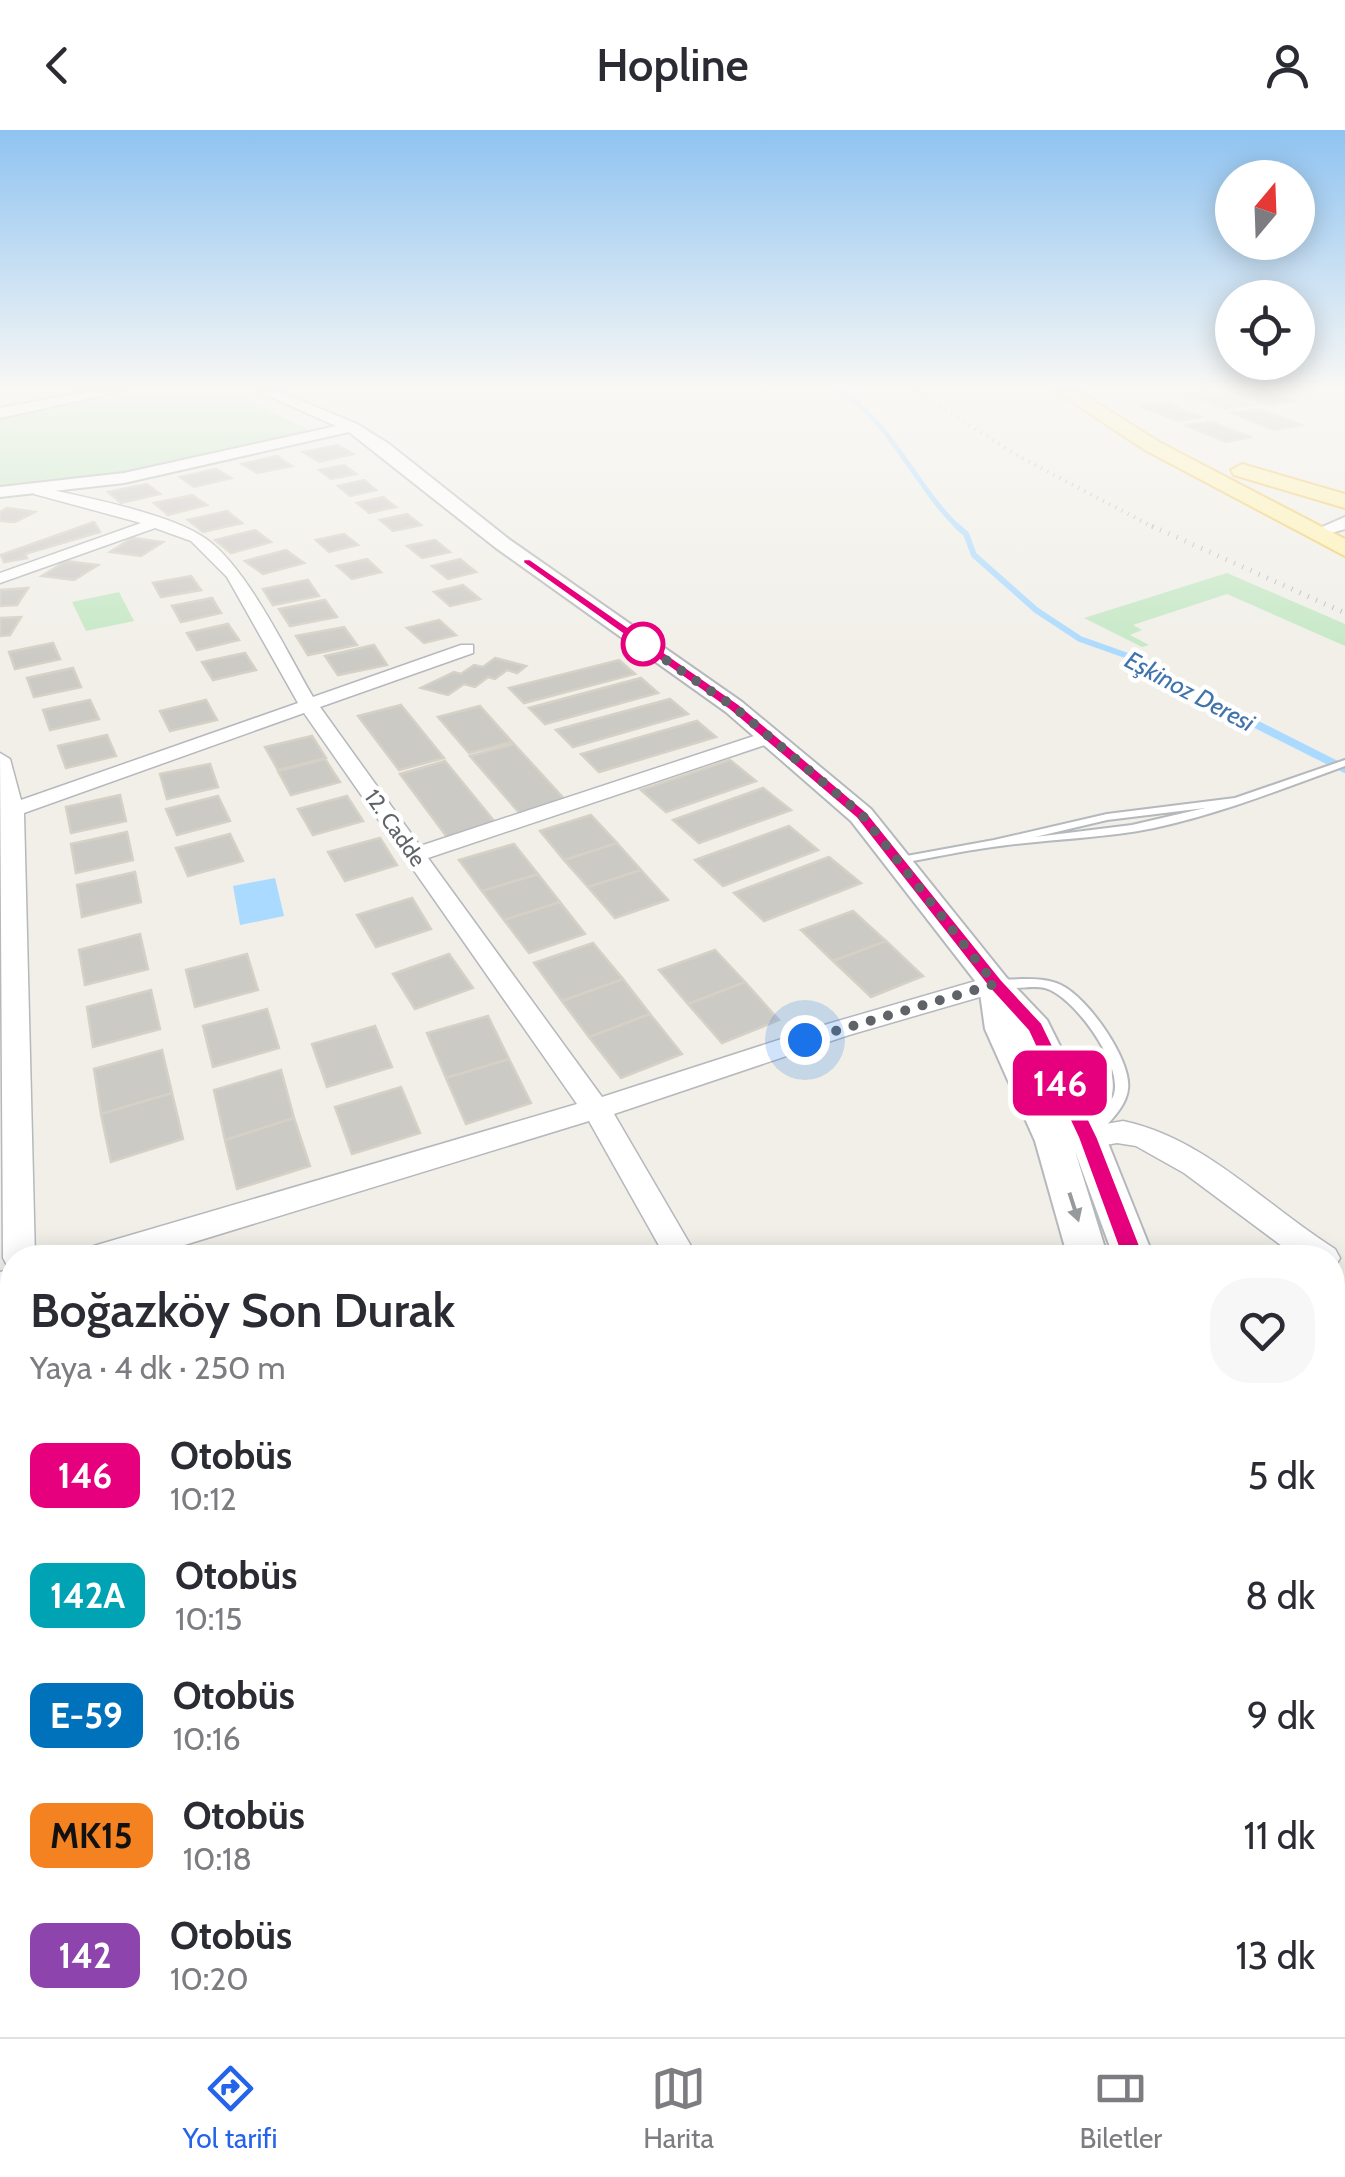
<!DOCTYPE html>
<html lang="tr">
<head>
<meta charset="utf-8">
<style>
  :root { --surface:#fff; --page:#f7f7f7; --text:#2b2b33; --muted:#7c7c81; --line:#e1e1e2; --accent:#2563eb }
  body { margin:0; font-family:Cabin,sans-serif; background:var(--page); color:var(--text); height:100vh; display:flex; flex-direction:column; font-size:38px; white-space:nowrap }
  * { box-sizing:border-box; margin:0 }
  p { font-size:32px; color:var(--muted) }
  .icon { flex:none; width:55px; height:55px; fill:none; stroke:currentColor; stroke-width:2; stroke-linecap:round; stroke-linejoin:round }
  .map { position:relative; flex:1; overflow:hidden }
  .panel { position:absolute; left:0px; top:1115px; width:1345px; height:792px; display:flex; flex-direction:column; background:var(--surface); border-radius:40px 40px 0 0; box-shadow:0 5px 25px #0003 }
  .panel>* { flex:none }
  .badge { padding:0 20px; border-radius:15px; font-size:35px; line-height:65px }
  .needle { width:65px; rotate:19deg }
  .controls { position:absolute; left:1215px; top:30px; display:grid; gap:20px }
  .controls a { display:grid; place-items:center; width:100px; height:100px; border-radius:50%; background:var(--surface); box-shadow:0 5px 25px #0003; font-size:50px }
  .you { position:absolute; width:50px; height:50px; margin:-25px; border:8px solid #fff; border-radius:50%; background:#1a73e8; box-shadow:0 0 0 15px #1a73e833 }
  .map>.badge { position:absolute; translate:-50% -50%; box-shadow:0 0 0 5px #fff }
  .round { display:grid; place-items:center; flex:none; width:105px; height:105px; border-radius:40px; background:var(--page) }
  .head { display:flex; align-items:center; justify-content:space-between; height:170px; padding:0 30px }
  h1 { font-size:48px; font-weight:600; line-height:75px }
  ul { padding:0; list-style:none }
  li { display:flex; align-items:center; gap:30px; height:120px; padding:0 30px }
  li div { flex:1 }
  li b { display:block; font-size:38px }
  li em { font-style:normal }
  li .badge { min-width:110px; font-weight:700; text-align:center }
  header { display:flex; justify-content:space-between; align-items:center; height:130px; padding:0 30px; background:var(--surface); font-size:45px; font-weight:600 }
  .tab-bar { display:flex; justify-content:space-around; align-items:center; height:140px; border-top:2px solid var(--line); background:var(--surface); font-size:28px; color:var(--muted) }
  .tab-bar a { display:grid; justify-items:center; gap:5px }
  .tab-bar .on { color:var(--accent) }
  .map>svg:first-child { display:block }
  .commercial { fill:#fef7e0 }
  .green { fill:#c5e8c5 }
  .water { fill:#aadaff }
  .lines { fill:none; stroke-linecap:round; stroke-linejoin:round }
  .stream-far2 { stroke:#aadaff; stroke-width:5 }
  .stream-far1 { stroke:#aadaff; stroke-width:6 }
  .stream { stroke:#aadaff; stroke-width:8 }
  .building { fill:#cccac5; stroke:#d6d1c6; stroke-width:2.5 }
  .service-casing { stroke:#b5b8bc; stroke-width:4 }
  .minor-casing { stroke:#b5b8bc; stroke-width:3 }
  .tertiary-casing { stroke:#b5b8bc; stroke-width:4 }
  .primary-casing { stroke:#f2c960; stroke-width:4 }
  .service { fill:#fff; fill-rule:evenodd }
  .minor { fill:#fff; fill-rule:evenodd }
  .tertiary { fill:#fff; fill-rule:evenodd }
  .primary { fill:#fff2af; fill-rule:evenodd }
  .rail-far1 { stroke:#b6b7b8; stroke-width:4; stroke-dasharray:1 6; stroke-linecap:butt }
  .rail { stroke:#b6b7b8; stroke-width:5; stroke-dasharray:1 8; stroke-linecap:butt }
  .oneway { fill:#979a9d }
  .line { fill:#e6007e; stroke:#fff; stroke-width:2.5 }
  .walk { stroke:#5f6368; stroke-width:10; stroke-dasharray:0 18 }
  .stop-dot { fill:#fff; stroke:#e6007e; stroke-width:5 }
  .labels { text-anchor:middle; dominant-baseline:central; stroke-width:9; stroke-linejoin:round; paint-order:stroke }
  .far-street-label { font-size:22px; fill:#5f6368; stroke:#fff }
  .far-water-label { font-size:25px; font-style:italic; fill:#4174aa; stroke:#fff }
</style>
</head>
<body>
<header><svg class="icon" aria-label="back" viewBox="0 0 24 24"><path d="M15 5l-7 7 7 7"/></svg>Hopline<svg class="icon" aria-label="person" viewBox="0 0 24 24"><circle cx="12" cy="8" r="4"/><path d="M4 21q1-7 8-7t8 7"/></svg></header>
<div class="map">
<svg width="1345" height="1907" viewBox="0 0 1345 1907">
  <rect width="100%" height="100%" fill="#f1efe8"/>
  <path class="commercial" d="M1333,1654L1345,1660V1907H1234L1233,1895H1332Z"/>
  <path class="green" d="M140,261H231L308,300L300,307L77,351L0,357V289Z
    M1227,443L1345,494V516L1227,464L1133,495L1142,500L1130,505L1149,515L1142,517L1084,488Z
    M119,462L134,491L86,501L72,472Z"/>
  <path class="water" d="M275,748L284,786L240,795L233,756Z
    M404,1895H524L525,1907H404Z"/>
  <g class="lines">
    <path class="stream-far2" d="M840,261C891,291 916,358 960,399"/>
    <path class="stream-far1" d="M957,396L966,404L974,425L1036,480L1080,509L1145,532L1212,573"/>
    <path class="stream" d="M1208,570L1345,639"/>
  </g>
  <path class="building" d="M1213,261L1248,275L1224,279L1188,264Z
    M1233,261H1267L1294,271L1269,275Z
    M1167,273L1176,276L1173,277L1202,287L1179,291L1139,276Z
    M1259,279L1302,295L1274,300L1232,283Z
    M1212,292L1239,303L1252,307L1226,312L1185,295Z
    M337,315L353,324L319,332L303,322Z
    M277,326L292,336L257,343L242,334Z
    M344,335L356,344L331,349L319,340Z
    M216,339L231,348L194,357L180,347Z
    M364,350L376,360L350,366L338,356Z
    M147,354L160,364L121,373L108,362Z
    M192,365L207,375L168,385L154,373Z
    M383,367L396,377L369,383L357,373Z
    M7,378L35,382L15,392L0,391V382Z
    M227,381L242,393L203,402L188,390Z
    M407,384L421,395L393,401L380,390Z
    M94,392L100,402L25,424L27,428L4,432L1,425Z
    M255,400L271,412L231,423L215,410Z
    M344,404L358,415L329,422L316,410Z
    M132,408L163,412L141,426L110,422Z
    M435,410L450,422L422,428L407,416Z
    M286,420L304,433L263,444L245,431Z
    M367,429L381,442L352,449L337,436Z
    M460,429L476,442L448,449L432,436Z
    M66,431L98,435L74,450L42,446Z
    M191,446L201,460L161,467L153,453Z
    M308,450L319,466L273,475L263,459Z
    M463,455L480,469L450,476L434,462Z
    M28,458L17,475L0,476V460Z
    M212,468L221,483L181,492L172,476Z
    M325,470L337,487L290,496L279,479Z
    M21,487L10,505L0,506V488Z
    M439,490L456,505L424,513L407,498Z
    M228,494L239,510L197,520L187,503Z
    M344,497L357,515L308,525L296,506Z
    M53,513L60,529L15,539L9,522Z
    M374,515L387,535L338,545L325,526Z
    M245,523L256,540L213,550L202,532Z
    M495,528L526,536L517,543L507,540L495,549L488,547L475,557L464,554L448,565L421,558L454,542L461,544L474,535L483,537Z
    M619,530L635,544L524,573L509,558Z
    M73,538L81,557L34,567L27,548Z
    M641,548L658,563L545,594L529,578Z
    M670,569L688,584L573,617L556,600Z
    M90,570L99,589L50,600L43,580Z
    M206,570L217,590L170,601L160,581Z
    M401,575L444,628L399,640L358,586Z
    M480,576L512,612L469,623L438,587Z
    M697,591L716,607L599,642L581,624Z
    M107,605L116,626L66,638L58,616Z
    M312,606L326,628L278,640L265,617Z
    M514,614L568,673L522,686L470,626Z
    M325,629L340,652L291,665L278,641Z
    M730,630L756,651L666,682L641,660Z
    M445,631L495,692L447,707L400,644Z
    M210,634L218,657L167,669L160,644Z
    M763,658L791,680L699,713L673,690Z
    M120,665L126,691L71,703L66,677Z
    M218,666L230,691L177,705L166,679Z
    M347,666L363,691L313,705L298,679Z
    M591,685L617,713L564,730L540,701Z
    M789,696L818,720L723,756L695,730Z
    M127,702L133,730L76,743L71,714Z
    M230,704L243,731L188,746L176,718Z
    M380,708L397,735L345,751L328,722Z
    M617,713L641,740L588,757L564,730Z
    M514,714L538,744L482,761L459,730Z
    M829,727L861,753L764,791L734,763Z
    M641,740L668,770L615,788L588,757Z
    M135,742L141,772L82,787L77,755Z
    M538,744L560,772L504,790L482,761Z
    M412,768L431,799L376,817L357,785Z
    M560,772L585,804L529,823L504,790Z
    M853,781L886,811L833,831L801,800Z
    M140,804L148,839L85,855L79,820Z
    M886,811L923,846L871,867L833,831Z
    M593,813L623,849L562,871L534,833Z
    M715,820L745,852L688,874L659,840Z
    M247,824L258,860L195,877L186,840Z
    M449,824L473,858L415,879L393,844Z
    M623,849L650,884L589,907L562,871Z
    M745,852L779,890L722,913L688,874Z
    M151,860L160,899L93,917L87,877Z
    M267,879L279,918L213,937L203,896Z
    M650,884L682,924L621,948L589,907Z
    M488,886L509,929L446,948L427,903Z
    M375,896L392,937L327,957L312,914Z
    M162,920L172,963L101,984L94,939Z
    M509,929L531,973L466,994L446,948Z
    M281,940L294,988L225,1010L214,960Z
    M401,957L420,1003L352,1024L335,977Z
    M172,963L183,1009L111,1032L101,984Z
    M294,988L310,1036L237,1059L225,1010Z
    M96,1895H209V1907H94Z"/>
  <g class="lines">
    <defs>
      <path id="service" d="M1345,630V636C1282,659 1219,684 1154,698C1100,709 1046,709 992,717C962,721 931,728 901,733L895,730L901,727L994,710L1107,684L1235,668ZM1205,678L1132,695L1035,707L1107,690Z
        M1022,849C1035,849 1048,849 1061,855C1087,867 1132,930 1128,959C1126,979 1105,995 1093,1011H1083L1081,1007C1090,993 1109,980 1114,964C1123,934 1073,865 1045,858C1028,854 1005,863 992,854L998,850Z"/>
      <path id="minor" d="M39,357C84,367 162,382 200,405C244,430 287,523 313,567L461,515H473V523L320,577L420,716L763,603H777V611L428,728L602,967L831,893L986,848L995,846L1008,854L1004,860L849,905L614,984L698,1128H666L589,991L142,1128H81L86,1119L97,1115L577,974L304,583L24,683L35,1128H12V1139L8,1137L3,1128L0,623L10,629L21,670L298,573L227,447L191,411L155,398L0,453V443L141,393L34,364V358Z
        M1123,991C1205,1008 1266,1076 1335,1119L1340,1128L1335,1137L1332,1128H1298L1184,1043L1136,1016L1117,1013L1070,1021L1060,1018L1056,1010L1060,1002Z
        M12,1139V1166L0,1170V1142Z
        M12,1243V1444L0,1449V1248Z
        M12,1619V1663L0,1667V1623Z
        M1077,1895H1128L1133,1907H1082Z"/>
      <path id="tertiary" d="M91,261H122L0,288V278Z
        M258,261H278L357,294L389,314L510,410L742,572L871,679L1006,847L1047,890L1106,1008L1154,1128H1114L1075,1021L1108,1128H1068L1035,1011L985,899L979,856L851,691L726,582L496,418L349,302L124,353L0,367V357L124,343L336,296Z
        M1345,387V399L1331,403L1322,397Z
        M1332,1442L1345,1447V1503L1332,1498Z
        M1332,1532L1345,1537V1594L1332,1588Z
        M1132,1895H1194V1907H1130Z"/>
      <path id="primary" d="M1056,261H1078L1159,312L1345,409V426L1145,320Z
        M1242,334L1345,364V378L1234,345L1231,340Z"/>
    </defs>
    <use href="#service" class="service-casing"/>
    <use href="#minor" class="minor-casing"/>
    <use href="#tertiary" class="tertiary-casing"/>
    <use href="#primary" class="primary-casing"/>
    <use href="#service" class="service"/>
    <use href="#minor" class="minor"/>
    <use href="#tertiary" class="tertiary"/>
    <use href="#primary" class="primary"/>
    <path class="rail-far1" d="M916,261L1018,326L1157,399"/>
    <path class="rail" d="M1152,396L1345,483"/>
  </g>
  <defs><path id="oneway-solid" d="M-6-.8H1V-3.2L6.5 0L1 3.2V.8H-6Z" transform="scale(2.5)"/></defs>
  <use class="oneway" href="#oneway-solid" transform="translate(1074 1077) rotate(72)"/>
  <linearGradient id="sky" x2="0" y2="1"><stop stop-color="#8fc3f1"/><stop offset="0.49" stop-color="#f9f8f5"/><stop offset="1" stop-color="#f9f8f5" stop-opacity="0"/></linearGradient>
  <rect width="1345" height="528" fill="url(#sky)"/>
  <path class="line" d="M523,429H530L739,574L867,682L1002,850L1042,893L1098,1008L1145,1128L1141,1134H1126L1122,1128L1078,1008L1028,901L989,858L856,688L729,580L523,433Z"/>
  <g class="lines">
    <path class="walk" d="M643,514L640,512L734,577L862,685L995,854L805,910"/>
  </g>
  <circle class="stop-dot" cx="643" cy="514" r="20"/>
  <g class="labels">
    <g class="far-street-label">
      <text transform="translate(395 698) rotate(55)">12. Cadde</text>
    </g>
    <g class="far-water-label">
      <text transform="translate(1190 561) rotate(28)">Eşkinoz Deresi</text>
    </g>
  </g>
</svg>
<div class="controls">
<a><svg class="needle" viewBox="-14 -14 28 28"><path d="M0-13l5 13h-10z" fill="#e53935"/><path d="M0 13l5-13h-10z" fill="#7c7c81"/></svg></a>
<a><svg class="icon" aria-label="locate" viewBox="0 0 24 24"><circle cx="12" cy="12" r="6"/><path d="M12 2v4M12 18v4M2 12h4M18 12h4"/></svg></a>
</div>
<div class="you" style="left:805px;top:910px"></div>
<b class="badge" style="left:1060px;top:953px;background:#e6007e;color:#fff">146</b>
<section class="panel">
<div class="head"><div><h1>Boğazköy Son Durak</h1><p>Yaya · 4 dk · 250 m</p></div><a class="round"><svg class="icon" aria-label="heart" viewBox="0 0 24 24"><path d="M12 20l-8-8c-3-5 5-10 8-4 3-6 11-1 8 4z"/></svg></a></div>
<ul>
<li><span class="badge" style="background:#e6007e;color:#fff">146</span><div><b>Otobüs</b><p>10:12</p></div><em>5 dk</em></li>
<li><span class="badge" style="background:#00a3b4;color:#fff">142A</span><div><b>Otobüs</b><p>10:15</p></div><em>8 dk</em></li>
<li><span class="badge" style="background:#0072bc;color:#fff">E-59</span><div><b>Otobüs</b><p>10:16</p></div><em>9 dk</em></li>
<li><span class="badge" style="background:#f58220;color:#111">MK15</span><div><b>Otobüs</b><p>10:18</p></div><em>11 dk</em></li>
<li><span class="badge" style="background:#8e44ad;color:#fff">142</span><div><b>Otobüs</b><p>10:20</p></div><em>13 dk</em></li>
</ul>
</section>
</div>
<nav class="tab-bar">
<a class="on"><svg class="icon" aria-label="directions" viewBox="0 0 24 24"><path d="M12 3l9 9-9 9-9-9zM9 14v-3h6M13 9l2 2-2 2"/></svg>Yol tarifi</a>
<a><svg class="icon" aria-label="map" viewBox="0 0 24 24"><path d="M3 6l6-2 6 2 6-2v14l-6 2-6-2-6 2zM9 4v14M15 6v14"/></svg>Harita</a>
<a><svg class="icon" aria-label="tickets" viewBox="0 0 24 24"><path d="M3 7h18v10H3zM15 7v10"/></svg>Biletler</a>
</nav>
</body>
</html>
